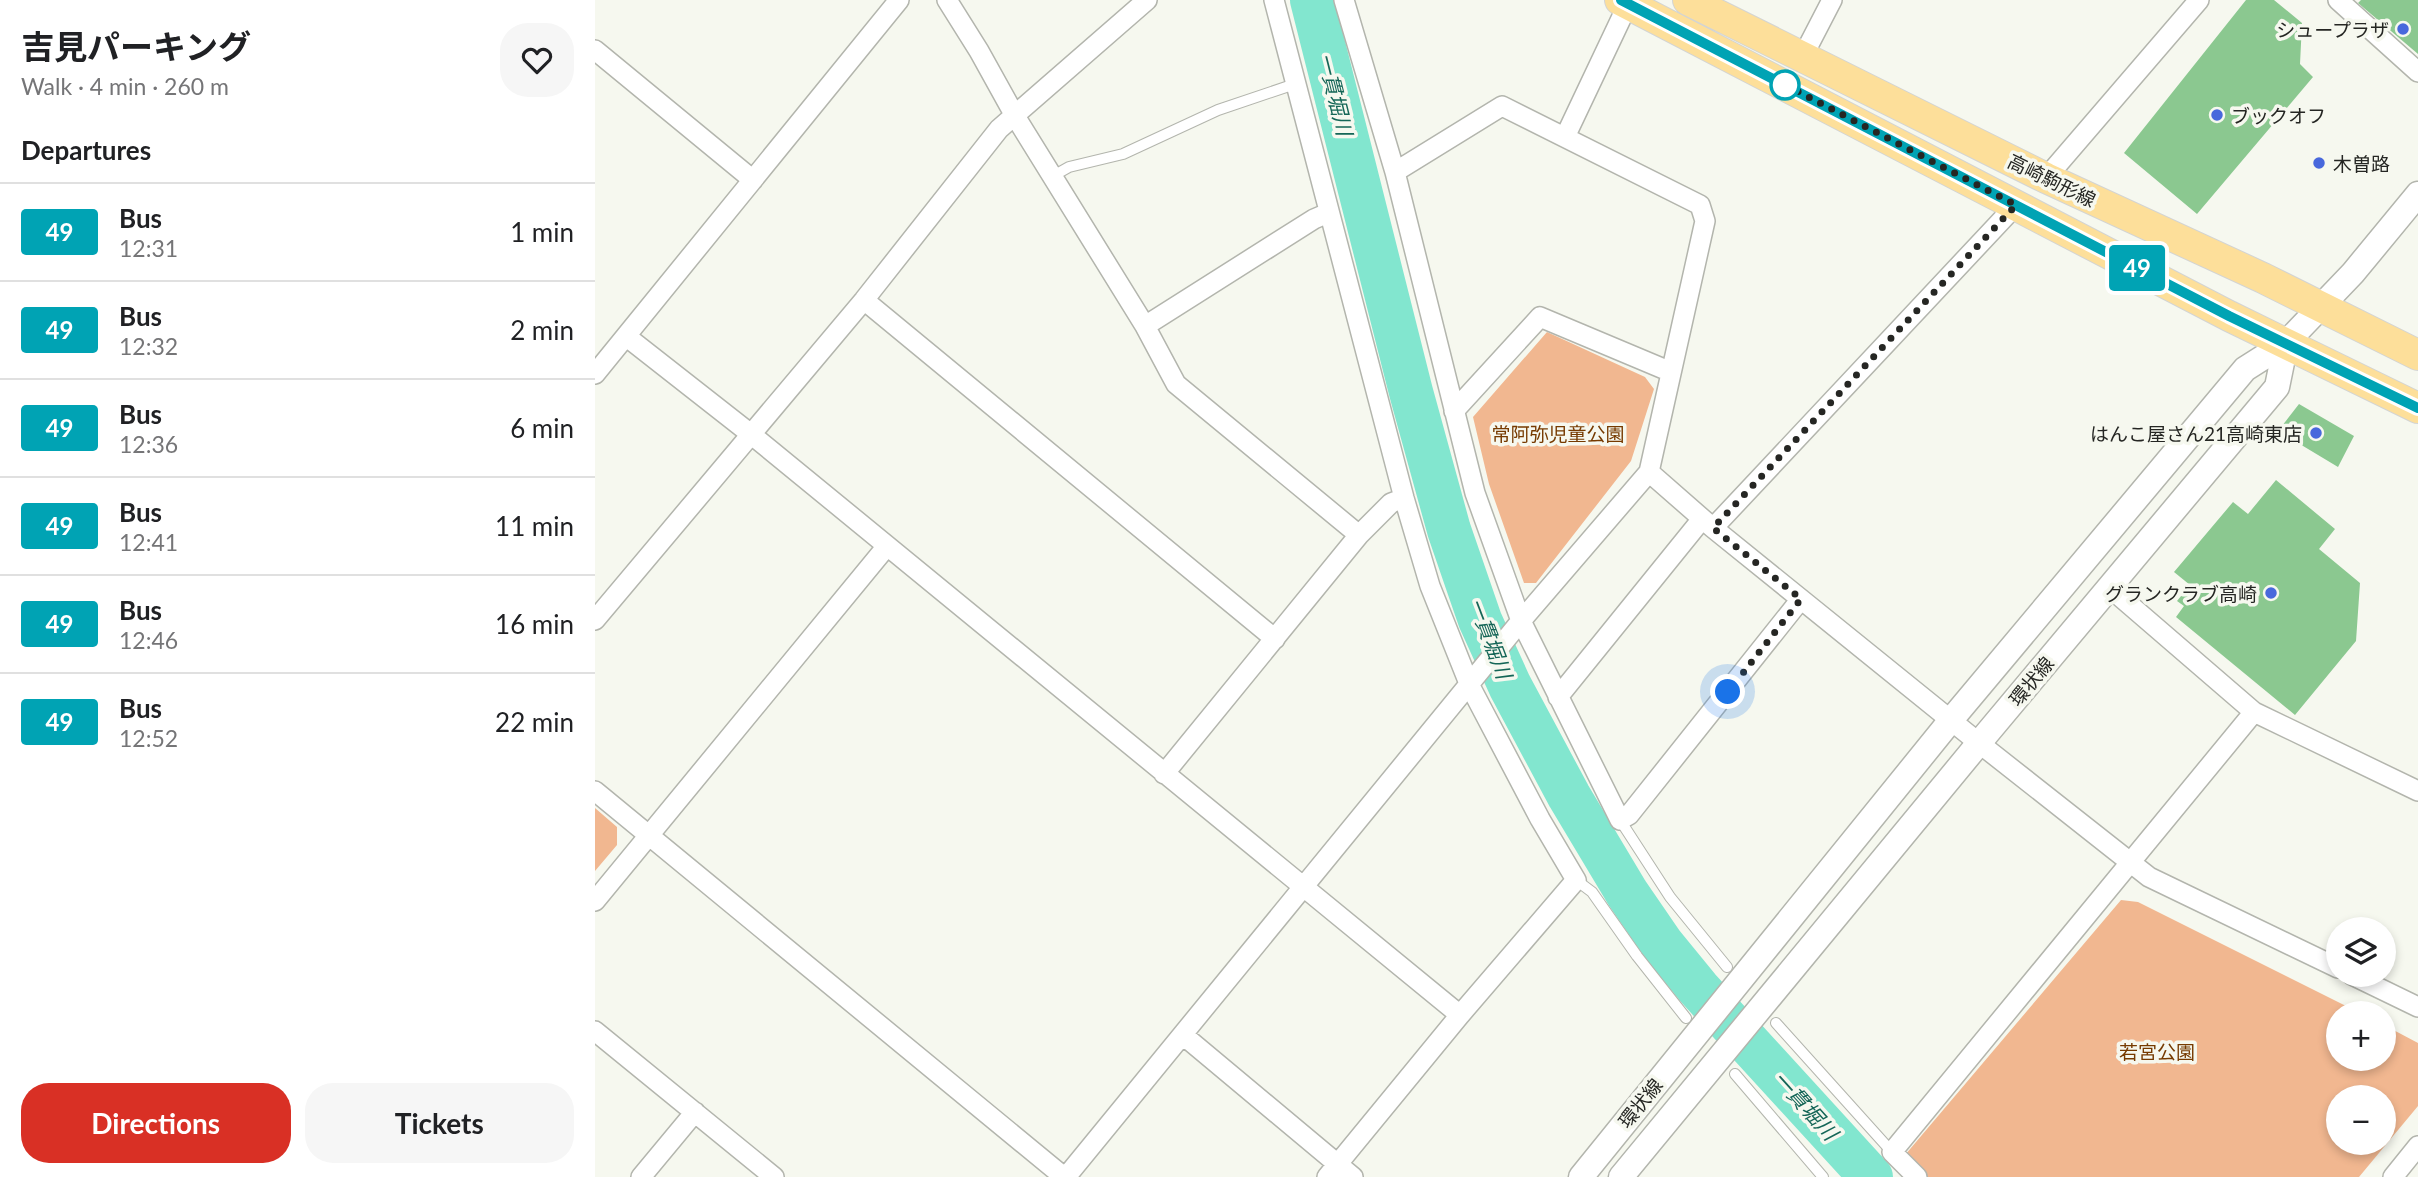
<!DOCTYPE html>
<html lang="en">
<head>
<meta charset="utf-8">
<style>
  :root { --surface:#fff; --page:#f6f6f6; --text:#202124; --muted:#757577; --line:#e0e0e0; --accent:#d93025 }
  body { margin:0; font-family:Lato,"Noto Sans JP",sans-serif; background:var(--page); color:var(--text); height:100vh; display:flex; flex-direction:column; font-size:26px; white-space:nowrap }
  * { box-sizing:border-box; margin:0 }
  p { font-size:23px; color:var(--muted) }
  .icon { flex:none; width:38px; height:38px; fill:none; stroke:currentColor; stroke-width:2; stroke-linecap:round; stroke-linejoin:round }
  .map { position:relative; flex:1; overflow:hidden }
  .sheet { display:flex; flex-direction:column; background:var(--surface); width:595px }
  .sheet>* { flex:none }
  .badge { padding:0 14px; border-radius:5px; font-size:24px; line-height:46px }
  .tools { position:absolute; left:1731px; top:917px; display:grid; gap:14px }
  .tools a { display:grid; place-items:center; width:70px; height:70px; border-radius:50%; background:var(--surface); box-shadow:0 4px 10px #0003; font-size:35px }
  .you { position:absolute; width:35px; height:35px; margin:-18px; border:5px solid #fff; border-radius:50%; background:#1a73e8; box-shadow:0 0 0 10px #1a73e833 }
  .map>.badge { position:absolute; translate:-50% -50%; box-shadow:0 0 0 4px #fff }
  h2 { padding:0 21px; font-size:26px; line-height:63px }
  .round { display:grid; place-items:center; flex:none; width:74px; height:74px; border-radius:28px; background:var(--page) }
  .overview { display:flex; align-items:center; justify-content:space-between; height:119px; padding:0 21px }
  h1 { font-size:33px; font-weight:700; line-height:52px }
  .primary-button { display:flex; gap:14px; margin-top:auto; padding:14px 21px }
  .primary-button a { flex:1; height:80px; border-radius:28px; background:var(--accent); color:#fff; font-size:28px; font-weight:700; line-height:80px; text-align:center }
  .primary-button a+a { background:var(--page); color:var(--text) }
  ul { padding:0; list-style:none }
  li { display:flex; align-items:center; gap:21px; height:98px; padding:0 21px; border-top:2px solid var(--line) }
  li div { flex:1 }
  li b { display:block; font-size:26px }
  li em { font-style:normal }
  li .badge { min-width:77px; font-weight:700; text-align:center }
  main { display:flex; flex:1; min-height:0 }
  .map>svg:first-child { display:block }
  .green { fill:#f1b790; fill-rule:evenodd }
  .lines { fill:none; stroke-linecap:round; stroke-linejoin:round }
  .river { stroke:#82e6cf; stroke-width:44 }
  .building { fill:#8bc890 }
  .service-casing { stroke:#b3b5ad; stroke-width:12 }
  .minor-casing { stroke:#b3b5ad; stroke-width:22 }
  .tertiary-casing { stroke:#b3b5ad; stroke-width:27 }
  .primary-casing { stroke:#d3d4d3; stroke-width:32 }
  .service { stroke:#fff; stroke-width:10 }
  .minor { stroke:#fff; stroke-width:19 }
  .tertiary { stroke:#fff; stroke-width:24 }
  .primary { stroke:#fddf9a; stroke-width:30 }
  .line-casing { stroke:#fff; stroke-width:16 }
  .line { stroke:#00a3b4; stroke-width:10 }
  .walk { stroke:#252623; stroke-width:7; stroke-dasharray:0 12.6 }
  .poi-dot { fill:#4868dc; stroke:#f6f8ef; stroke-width:2.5 }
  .stop-dot { fill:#fff; stroke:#00a3b4; stroke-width:3.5 }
  .labels { text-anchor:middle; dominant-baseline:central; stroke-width:7; stroke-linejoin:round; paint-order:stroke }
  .poi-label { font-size:19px; fill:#252623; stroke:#f6f8ef; text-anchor:end }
  .street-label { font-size:19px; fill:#252623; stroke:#f6f8ef }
  .park-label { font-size:19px; fill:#763a00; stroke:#f6f8ef }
  .water-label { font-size:21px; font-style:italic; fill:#156657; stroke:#f6f8ef }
</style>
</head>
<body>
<main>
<section class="sheet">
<div class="overview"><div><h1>吉見パーキング</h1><p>Walk · 4 min · 260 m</p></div><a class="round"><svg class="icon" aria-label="heart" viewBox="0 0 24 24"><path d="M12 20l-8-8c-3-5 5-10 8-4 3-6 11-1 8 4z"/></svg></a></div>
<h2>Departures</h2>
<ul>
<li><span class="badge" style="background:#00a3b4;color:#fff">49</span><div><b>Bus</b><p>12:31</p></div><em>1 min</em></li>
<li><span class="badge" style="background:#00a3b4;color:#fff">49</span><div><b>Bus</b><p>12:32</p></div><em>2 min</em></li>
<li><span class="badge" style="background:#00a3b4;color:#fff">49</span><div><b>Bus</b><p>12:36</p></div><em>6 min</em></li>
<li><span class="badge" style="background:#00a3b4;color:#fff">49</span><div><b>Bus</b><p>12:41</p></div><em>11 min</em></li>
<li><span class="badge" style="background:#00a3b4;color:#fff">49</span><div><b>Bus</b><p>12:46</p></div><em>16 min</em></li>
<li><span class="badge" style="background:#00a3b4;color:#fff">49</span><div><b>Bus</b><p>12:52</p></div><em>22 min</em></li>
</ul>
<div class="primary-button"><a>Directions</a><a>Tickets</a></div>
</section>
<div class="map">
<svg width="1823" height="1177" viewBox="0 0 1823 1177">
  <rect width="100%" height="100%" fill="#f6f8ef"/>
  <path class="green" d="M952,332L1050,377L1059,389L1036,461L941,583H929L894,484L878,417Z
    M0,808L22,827V845L0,871Z
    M1526,900L1543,902L1765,1013H1743V1059H1788L1789,1025L1823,1043V1106L1764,1177H1332L1310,1155ZM1743,1097H1788V1143H1743Z"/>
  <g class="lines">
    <path class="river" d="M717,0L816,392L854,530L885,620L915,686L974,796L1032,893L1067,944L1103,988L1276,1177"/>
  </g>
  <path class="building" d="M1651,0H1679L1707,23L1705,64L1718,77L1602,214L1529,153Z
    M1766,0H1823V54L1763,3Z
    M1704,404L1759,436L1743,467L1683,431Z
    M1681,480L1740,529L1724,549L1765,583L1761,641L1700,715L1581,617L1589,606L1582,601L1595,585L1579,572L1638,502L1653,514Z"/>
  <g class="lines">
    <defs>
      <path id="service" d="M458,176L474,167L528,154L623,110L700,84
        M1025,820L1075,897L1132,967
        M981,880L997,892L1042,956L1091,1018
        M1181,1023L1297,1152
        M1140,1074L1228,1177"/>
      <path id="minor" d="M352,0L384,51L420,116L550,326L581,384L764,535
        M679,0L809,498L835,586L875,686L945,819L981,880L865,1015L732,1177
        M749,0L800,172L880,493L926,621L1025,820L1034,815L1206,599
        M1743,0L1823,72
        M0,50L158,180
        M1208,56L1237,0
        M970,137L1033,4
        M1451,178L1604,0
        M269,300L680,639
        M550,326L719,219L733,213
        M32,337L157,435L865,1015
        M0,374L304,0
        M859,411L945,317L1076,372
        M1054,472L1118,528L1384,743L1554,877L1743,968
        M1118,528L1421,205
        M1514,587L1659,712L1823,791
        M0,620L269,300L404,129L552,0
        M963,697L1107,519
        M569,774L764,535L796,503L809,498
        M0,791L469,1177
        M0,901L292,546
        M1757,975L1823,1007
        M0,1031L179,1177
        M588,1035L758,1177
        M46,1177L100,1112
        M471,1177L925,622L1054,472L1110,221L1105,205L907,106L800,172
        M1322,1177L1297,1152L1659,712
        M1798,1177L1823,1146"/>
      <path id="tertiary" d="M986,1177L1356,720L1650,369L1691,343L1758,273L1823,194
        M1026,1177L1384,743L1682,387L1691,343"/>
      <path id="primary" d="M1025,0L1634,316L1823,408
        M1093,0L1451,178L1668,278L1823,355"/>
    </defs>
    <use href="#service" class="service-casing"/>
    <use href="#minor" class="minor-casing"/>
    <use href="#tertiary" class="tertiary-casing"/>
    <use href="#primary" class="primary-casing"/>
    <use href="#service" class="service"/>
    <use href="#minor" class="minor"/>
    <use href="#tertiary" class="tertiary"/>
    <use href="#primary" class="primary"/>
  </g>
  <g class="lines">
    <defs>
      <path id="line" d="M1026,0L1634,316L1823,408"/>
    </defs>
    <use href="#line" class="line-casing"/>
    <use href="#line" class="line"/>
    <path class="walk" d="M1133,692L1206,599L1118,528L1421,205L1179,79L1190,85"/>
  </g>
  <g class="poi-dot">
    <circle cx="1808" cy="29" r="7"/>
    <circle cx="1622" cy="115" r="7"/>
    <circle cx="1724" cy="163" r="7"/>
    <circle cx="1721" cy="433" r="7"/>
    <circle cx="1676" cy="593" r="7"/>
  </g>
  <circle class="stop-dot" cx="1190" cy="85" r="14"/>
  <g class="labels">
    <g class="poi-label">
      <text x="1794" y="29">シュープラザ</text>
      <text x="1636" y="115" text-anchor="start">ブックオフ</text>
      <text x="1738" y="163" text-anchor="start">木曽路</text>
      <text x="1707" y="433">はんこ屋さん21高崎東店</text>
      <text x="1662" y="593">グランクラブ高崎</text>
    </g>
    <g class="street-label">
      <text transform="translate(1457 180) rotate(26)">高崎駒形線</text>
      <text transform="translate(1436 681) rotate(-50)">環状線</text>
      <text transform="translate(1045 1103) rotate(-51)">環状線</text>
    </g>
    <g class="park-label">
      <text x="963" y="433">常阿弥児童公園</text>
      <text x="1562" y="1051">若宮公園</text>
    </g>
    <g class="water-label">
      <text transform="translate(741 94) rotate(76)">一貫堀川</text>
      <text transform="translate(896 638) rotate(69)">一貫堀川</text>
      <text transform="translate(1211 1105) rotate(48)">一貫堀川</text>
    </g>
  </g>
</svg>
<div class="tools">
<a><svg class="icon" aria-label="layers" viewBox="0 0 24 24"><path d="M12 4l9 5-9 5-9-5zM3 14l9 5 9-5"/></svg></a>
<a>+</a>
<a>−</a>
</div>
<div class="you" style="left:1133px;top:692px"></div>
<b class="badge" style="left:1542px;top:268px;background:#00a3b4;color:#fff">49</b>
</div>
</main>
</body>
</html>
